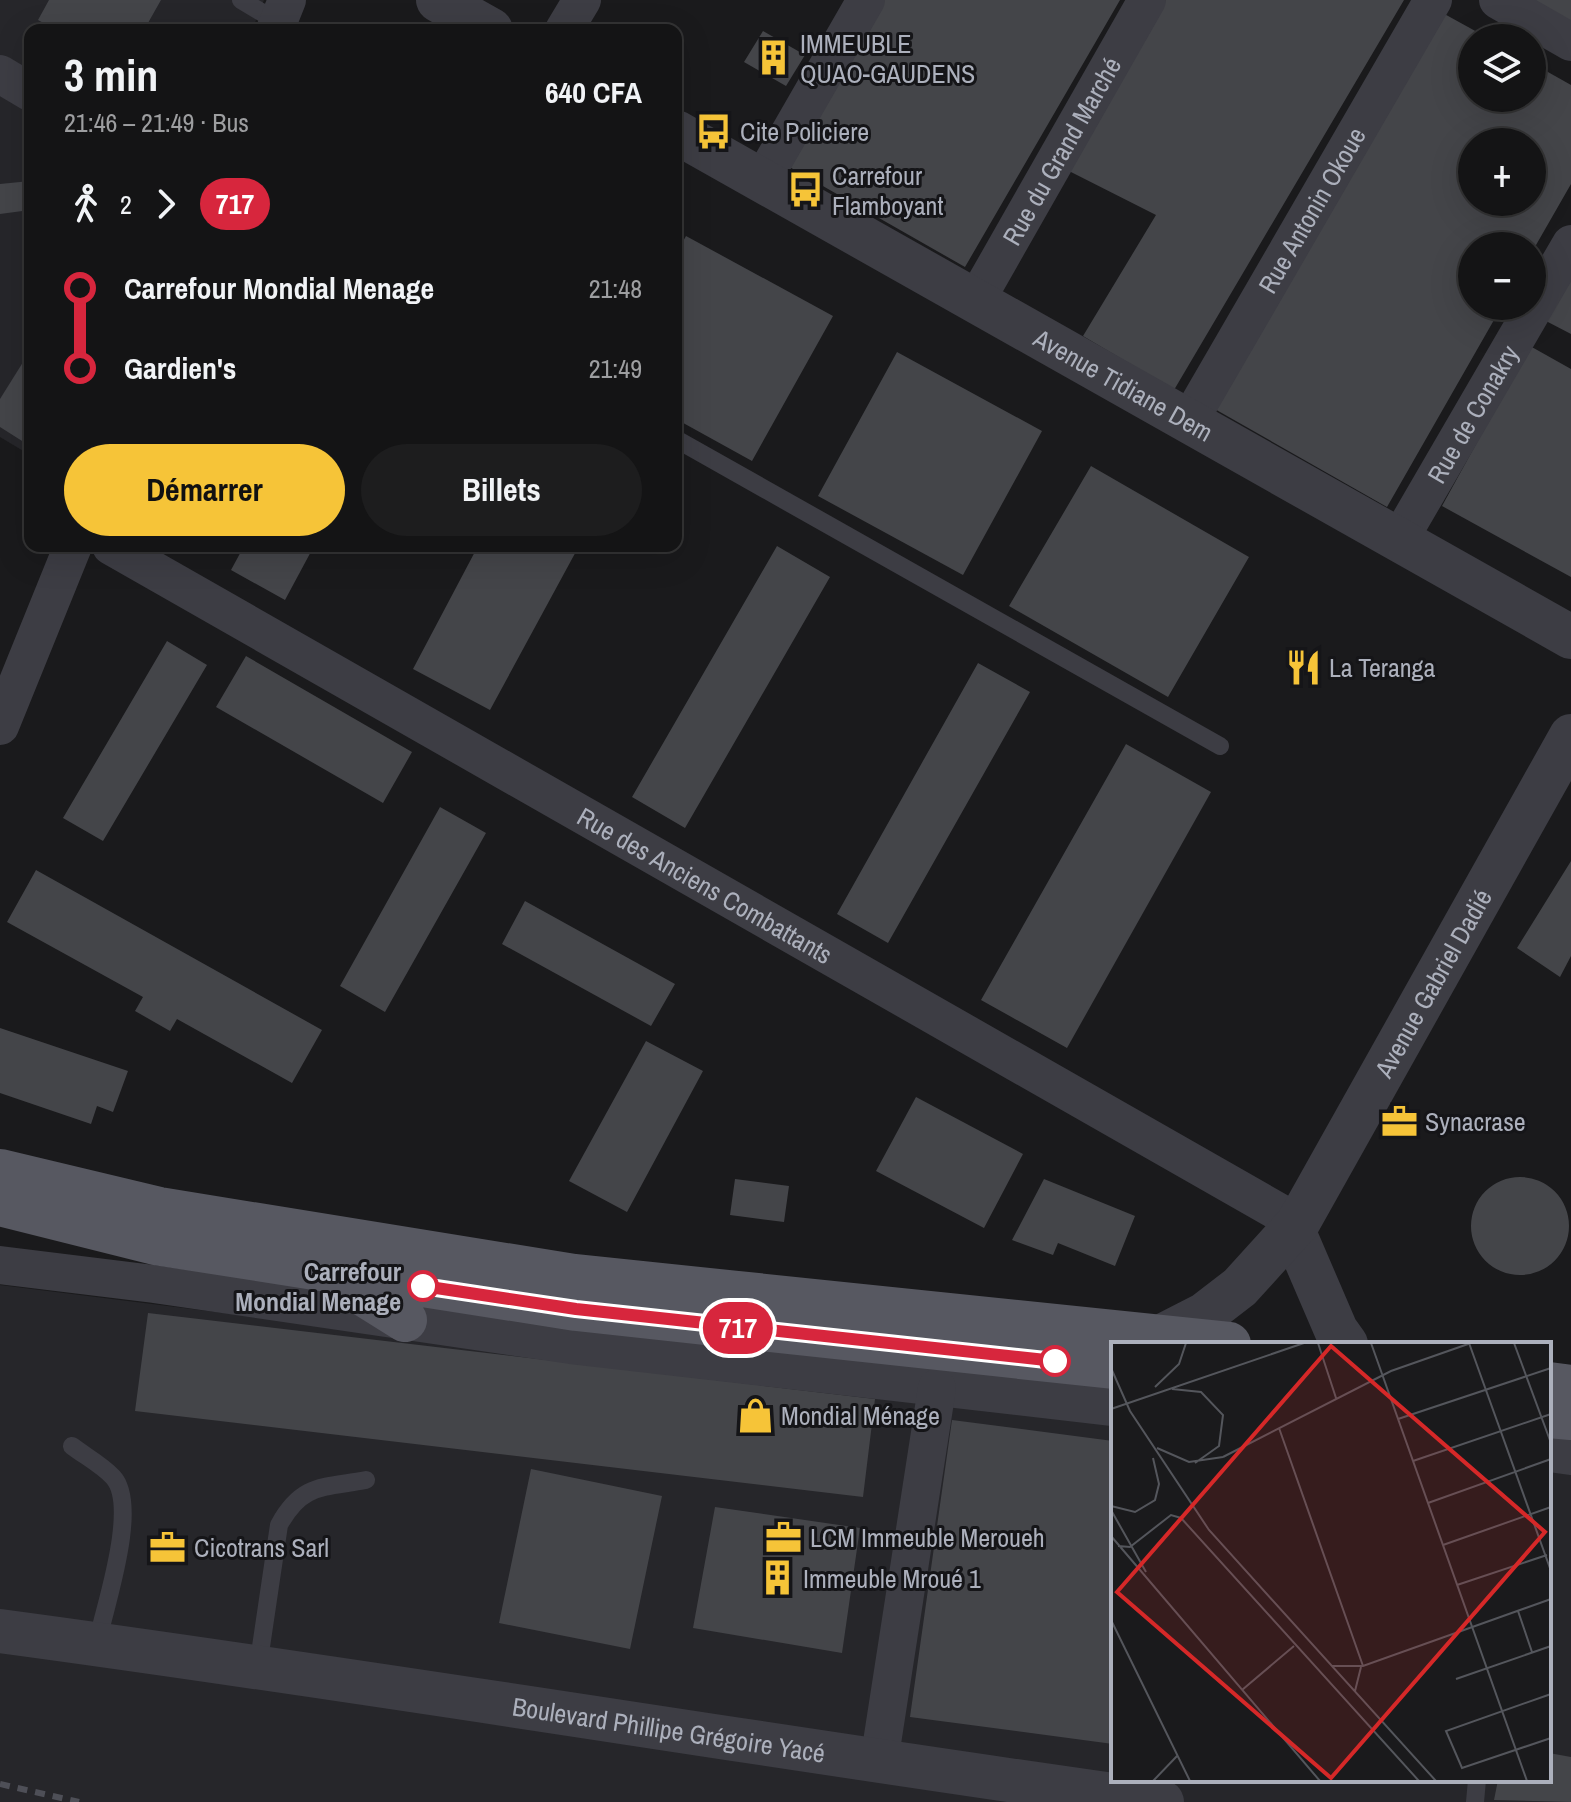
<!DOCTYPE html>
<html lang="fr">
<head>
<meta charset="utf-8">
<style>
  :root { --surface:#141415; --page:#1d1d1e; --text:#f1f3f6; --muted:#9d9ea0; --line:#333334; --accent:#f6c438 }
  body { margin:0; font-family:"Archivo Narrow",sans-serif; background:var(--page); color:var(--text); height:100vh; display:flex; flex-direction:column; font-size:30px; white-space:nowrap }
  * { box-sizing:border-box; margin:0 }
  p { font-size:26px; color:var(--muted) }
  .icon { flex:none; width:44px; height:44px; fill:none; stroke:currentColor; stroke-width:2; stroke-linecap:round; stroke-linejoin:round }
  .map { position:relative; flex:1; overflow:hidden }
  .panel { position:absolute; left:24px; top:24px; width:658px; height:528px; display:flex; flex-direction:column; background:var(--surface); border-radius:16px; box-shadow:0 8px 32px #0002,0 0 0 2px var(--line) }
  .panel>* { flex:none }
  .badge { padding:0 16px; border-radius:26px; font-size:28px; line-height:52px }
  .fabs { position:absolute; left:1458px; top:24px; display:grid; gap:16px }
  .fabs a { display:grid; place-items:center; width:88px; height:88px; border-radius:50%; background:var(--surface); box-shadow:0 8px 32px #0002,0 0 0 2px var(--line); font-size:40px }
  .map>.badge { position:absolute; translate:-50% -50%; box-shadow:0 0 0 4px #fff }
  .legs { display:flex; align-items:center; gap:12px; height:88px; padding:0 40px; font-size:26px }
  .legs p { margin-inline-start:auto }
  .summary { display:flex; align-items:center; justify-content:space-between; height:136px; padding:0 40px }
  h1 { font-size:44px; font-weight:800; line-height:60px }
  .primary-button { display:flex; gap:16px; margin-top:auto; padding:16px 40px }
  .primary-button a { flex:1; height:92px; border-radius:48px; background:var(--accent); color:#111; font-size:32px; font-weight:800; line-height:92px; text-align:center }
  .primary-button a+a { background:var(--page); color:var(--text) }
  ul { padding:0 40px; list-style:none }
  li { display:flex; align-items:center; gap:28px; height:80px; font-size:30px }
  li i { display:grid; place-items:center; width:12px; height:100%; margin:0 10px; background:currentColor }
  li i::after { content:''; width:20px; height:20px; margin:-10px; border:6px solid; border-radius:50%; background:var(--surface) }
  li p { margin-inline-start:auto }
  li:first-child i { background:linear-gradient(#0000 50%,currentColor 0) }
  li:last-child i { background:linear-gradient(currentColor 50%,#0000 0) }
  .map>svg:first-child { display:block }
  .built { fill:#26262a }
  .building { fill:#444549; fill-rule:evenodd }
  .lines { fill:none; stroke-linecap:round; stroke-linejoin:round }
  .service { stroke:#3d3d44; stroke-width:18 }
  .minor { stroke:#3d3d44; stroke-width:38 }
  .tertiary { stroke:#3d3d44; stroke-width:44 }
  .primary { stroke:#575861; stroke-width:44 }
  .rail { stroke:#4e4f57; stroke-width:6; stroke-dasharray:10 8; stroke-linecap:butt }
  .line-1-casing { stroke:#fff; stroke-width:18 }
  .line-1 { stroke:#d7263d; stroke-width:12 }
  .stop-1-dot { fill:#fff; stroke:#d7263d; stroke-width:4 }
  .labels { text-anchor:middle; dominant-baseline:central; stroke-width:6; stroke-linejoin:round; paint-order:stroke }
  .poi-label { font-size:26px; fill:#acb0bc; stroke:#151518; text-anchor:start }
  .street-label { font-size:26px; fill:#acb0bc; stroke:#151518 }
  .stop-label { font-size:26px; font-weight:bold; fill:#acb0bc; stroke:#151518; text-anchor:end }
  .inset-road { fill:none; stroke:#54565c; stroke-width:2 }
  .view { fill:#d62828; fill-opacity:0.15; stroke:#d62828; stroke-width:4 }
  .inset-edge { fill:none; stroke:#acb0bc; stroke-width:4 }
</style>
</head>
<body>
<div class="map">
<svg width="1571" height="1802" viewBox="0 0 1571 1802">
  <rect width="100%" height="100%" fill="#1a1a1c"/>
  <path class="built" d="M0,0H264L252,30H30V455L0,437Z
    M0,1285L962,1405L1113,1421V1780H1549V1469L1571,1471V1802H0Z"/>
  <path class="building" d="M49,0H161L144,30H56L38,20Z
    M881,0H1120L965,267L786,165Z
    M1166,0H1404L1174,390L1083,336L1156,215L1067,170Z
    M1523,0H1571V28Z
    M1439,11L1488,38H1472V98H1532V63L1571,85V184L1532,252V246H1472V306H1502L1387,507L1213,408ZM1472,142H1532V202H1472Z
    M763,31L805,55L786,86L744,62Z
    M30,181V210L0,214V184Z
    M686,236L833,316L752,461L676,419V254Z
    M1571,275V334L1546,321Z
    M1530,346L1571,369V577L1442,506Z
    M30,351V446L0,427V399Z
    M897,352L1042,431L963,575L818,496Z
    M1091,466L1249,557L1168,697L1009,606Z
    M244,546H314L285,600L231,570Z
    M478,546H579L490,710L413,669Z
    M777,546L830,577L685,828L632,797Z
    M167,641L207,665L103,841L63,818Z
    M246,656L412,752L383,803L216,707Z
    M978,663L1030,692L888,943L837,914Z
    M1126,744L1211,792L1067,1048L981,1000Z
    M440,807L486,833L385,1012L340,986Z
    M1571,861V956L1560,977L1517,948Z
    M36,870L322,1030L292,1083L177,1019L170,1031L135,1011L143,997L7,922Z
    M525,901L675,984L651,1026L502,944Z
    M0,1028L128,1071L113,1112L97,1106L91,1124L0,1093Z
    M646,1041L703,1071L627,1212L569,1181Z
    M916,1097L1023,1154L984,1228L876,1171Z
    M1471 1226a49 49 0 1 1 98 0a49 49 0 1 1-98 0Z
    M735,1179L789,1186L784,1222L730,1215Z
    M1044,1179L1135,1216L1115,1266L1058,1243L1053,1255L1012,1240Z
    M148,1313L875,1399L863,1497L135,1411Z
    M952,1420L1113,1441V1744L910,1717Z
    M531,1469L662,1496L630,1649L499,1623Z
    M715,1507L860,1528L842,1653L693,1628Z
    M1549,1753L1571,1757V1802L1494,1800L1498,1780H1549Z"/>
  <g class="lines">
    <path class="service" d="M241,0L278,22
      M676,439L1220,746
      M72,1446C85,1456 102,1465 113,1477C138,1504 108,1597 100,1631
      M258,1667L279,1525C302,1483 323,1488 366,1480
      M1475,1802L1477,1780"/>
    <g class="minor">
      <path d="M1498,0L1571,42"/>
      <path d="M275,30L287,0"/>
      <path d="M564,30L582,0"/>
      <path d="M0,74L30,92"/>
      <path d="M763,179L866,0"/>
      <path id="s1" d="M975,302L1147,0"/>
      <path id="s2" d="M1189,421L1433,0"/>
      <path id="s3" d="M1399,540L1571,244"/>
      <path id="s4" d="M111,546L1298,1223"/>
      <path d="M0,726L73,546"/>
      <path d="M0,1265L154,1284L571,1345L1113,1407"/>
      <path d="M1549,1453L1571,1456"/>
      <path d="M879,1762L937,1388"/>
    </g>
    <g class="tertiary">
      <path d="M438,0L491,30"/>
      <path id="s5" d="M676,132L1571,637"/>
      <path d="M1293,1230L1336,1330L1346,1344"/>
      <path id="s6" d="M1162,1336L1205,1314L1240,1287L1298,1223L1571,736"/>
      <path id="s7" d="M0,1631C388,1683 774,1748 1162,1802"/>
    </g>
    <path class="primary" d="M0,1171L159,1209L574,1276L1229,1344
      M0,1204L155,1243L576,1309L1113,1367
      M341,1280L405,1320
      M1549,1384L1571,1387
      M1549,1416L1571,1418"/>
    <path class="rail" d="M0,1784L79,1802"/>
  </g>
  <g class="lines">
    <defs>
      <path id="line-1" d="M423,1286L576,1309L1055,1361"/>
    </defs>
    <use href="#line-1" class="line-1-casing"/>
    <use href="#line-1" class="line-1"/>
  </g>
  <defs>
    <symbol id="building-bare" viewBox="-9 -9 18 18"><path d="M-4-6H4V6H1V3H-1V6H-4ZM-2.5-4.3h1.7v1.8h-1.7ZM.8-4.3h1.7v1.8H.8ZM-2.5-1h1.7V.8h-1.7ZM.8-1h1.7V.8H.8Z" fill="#f6c438" stroke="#151518" stroke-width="2.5" paint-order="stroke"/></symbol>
    <symbol id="bus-bare" viewBox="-9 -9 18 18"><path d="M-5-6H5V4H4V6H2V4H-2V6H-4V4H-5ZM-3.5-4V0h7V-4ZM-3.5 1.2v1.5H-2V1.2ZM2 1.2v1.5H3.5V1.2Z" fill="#f6c438" stroke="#151518" stroke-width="2.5" paint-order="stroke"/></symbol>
    <symbol id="restaurant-bare" viewBox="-9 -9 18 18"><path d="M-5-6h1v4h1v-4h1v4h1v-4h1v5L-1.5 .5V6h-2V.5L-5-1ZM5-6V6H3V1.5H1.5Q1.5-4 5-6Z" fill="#f6c438" stroke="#151518" stroke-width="2.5" paint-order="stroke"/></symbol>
    <symbol id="office-bare" viewBox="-9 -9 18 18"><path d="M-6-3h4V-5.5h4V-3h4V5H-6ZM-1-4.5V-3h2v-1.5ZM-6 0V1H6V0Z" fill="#f6c438" stroke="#151518" stroke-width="2.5" paint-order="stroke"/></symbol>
    <symbol id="shop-bare" viewBox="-9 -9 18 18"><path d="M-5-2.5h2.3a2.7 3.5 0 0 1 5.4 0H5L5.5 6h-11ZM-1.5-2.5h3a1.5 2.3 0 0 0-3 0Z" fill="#f6c438" stroke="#151518" stroke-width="2.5" paint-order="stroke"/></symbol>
  </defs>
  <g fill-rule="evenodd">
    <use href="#building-bare" x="748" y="32" width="51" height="51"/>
    <use href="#bus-bare" x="688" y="106" width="51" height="51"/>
    <use href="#bus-bare" x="780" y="164" width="51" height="51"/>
    <use href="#restaurant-bare" x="1278" y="642" width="51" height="51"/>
    <use href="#office-bare" x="1374" y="1096" width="51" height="51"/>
    <use href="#shop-bare" x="730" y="1390" width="51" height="51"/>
    <use href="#office-bare" x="758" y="1512" width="51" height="51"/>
    <use href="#office-bare" x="142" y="1522" width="51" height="51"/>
    <use href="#building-bare" x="752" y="1552" width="51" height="51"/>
  </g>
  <g class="stop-1-dot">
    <circle cx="423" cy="1286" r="14"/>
    <circle cx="1055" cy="1361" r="14"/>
  </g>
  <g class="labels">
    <g class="poi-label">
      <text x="800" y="43">IMMEUBLE<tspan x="800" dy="30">QUAO-GAUDENS</tspan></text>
      <text x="740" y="131">Cite Policiere</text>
      <text x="832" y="175">Carrefour<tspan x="832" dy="30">Flamboyant</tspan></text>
      <text x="1329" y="667">La Teranga</text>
      <text x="1425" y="1121">Synacrase</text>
      <text x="781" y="1415">Mondial Ménage</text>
      <text x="810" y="1537">LCM Immeuble Meroueh</text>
      <text x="194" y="1547">Cicotrans Sarl</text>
      <text x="803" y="1578">Immeuble Mroué 1</text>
    </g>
    <g class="street-label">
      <text stroke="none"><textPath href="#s1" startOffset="174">Rue du Grand Marché</textPath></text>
      <text stroke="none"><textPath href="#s2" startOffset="244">Rue Antonin Okoue</textPath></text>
      <text stroke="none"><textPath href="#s5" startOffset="514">Avenue Tidiane Dem</textPath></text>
      <text stroke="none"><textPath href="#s3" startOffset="146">Rue de Conakry</textPath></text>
      <text stroke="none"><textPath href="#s4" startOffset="684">Rue des Anciens Combattants</textPath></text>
      <text stroke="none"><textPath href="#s6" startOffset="454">Avenue Gabriel Dadié</textPath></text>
      <text stroke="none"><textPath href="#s7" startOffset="676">Boulevard Phillipe Grégoire Yacé</textPath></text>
    </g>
    <g class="stop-label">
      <text x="401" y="1271">Carrefour<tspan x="401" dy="30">Mondial Menage</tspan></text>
    </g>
  </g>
  <g transform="translate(1111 1342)">
    <rect width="440" height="440" fill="#1a1a1c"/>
    <path class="inset-road" d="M207,1L225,56M260,1L416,439M358,1L440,229M403,1L440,101M0,26L19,69L98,188L325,439M44,45L68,22L75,1M61,47L90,50L112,73L108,104L84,121M0,67L193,1M287,77L440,26M168,86L252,324M46,106L78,120L112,115M112,115L280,29L360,1M302,119L440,72M317,161L440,117M0,164L24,170L44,158L48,142L42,116M0,168L35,230M0,194L209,439M332,203L440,165M7,204L19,205L60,173L70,176L308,439M346,243L436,213M407,269L421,310M0,278L79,439M221,324H252L440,257M345,337L440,304M131,348L183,304M244,349L250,325M440,352L335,389L351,426L440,396M42,439L67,413"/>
    <path class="view" d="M220,4L434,190L220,436L6,250Z"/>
    <rect width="440" height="440" class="inset-edge"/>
  </g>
</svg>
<div class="fabs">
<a><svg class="icon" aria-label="layers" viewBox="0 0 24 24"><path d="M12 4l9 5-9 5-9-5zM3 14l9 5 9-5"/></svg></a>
<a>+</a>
<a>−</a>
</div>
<b class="badge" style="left:738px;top:1328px;background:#d7263d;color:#fff">717</b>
<section class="panel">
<div class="summary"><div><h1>3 min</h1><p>21:46 – 21:49 · Bus</p></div><b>640 CFA</b></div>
<div class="legs"><svg class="icon" aria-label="walk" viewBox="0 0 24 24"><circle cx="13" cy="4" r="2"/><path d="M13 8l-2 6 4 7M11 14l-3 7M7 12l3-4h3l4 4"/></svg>2<svg class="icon" aria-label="forward" viewBox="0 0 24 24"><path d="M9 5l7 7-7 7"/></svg><b class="badge" style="background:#d7263d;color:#fff">717</b></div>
<ul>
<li><i style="color:#d7263d"></i><b>Carrefour Mondial Menage</b><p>21:48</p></li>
<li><i style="color:#d7263d"></i><b>Gardien's</b><p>21:49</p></li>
</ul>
<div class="primary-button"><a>Démarrer</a><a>Billets</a></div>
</section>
</div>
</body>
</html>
